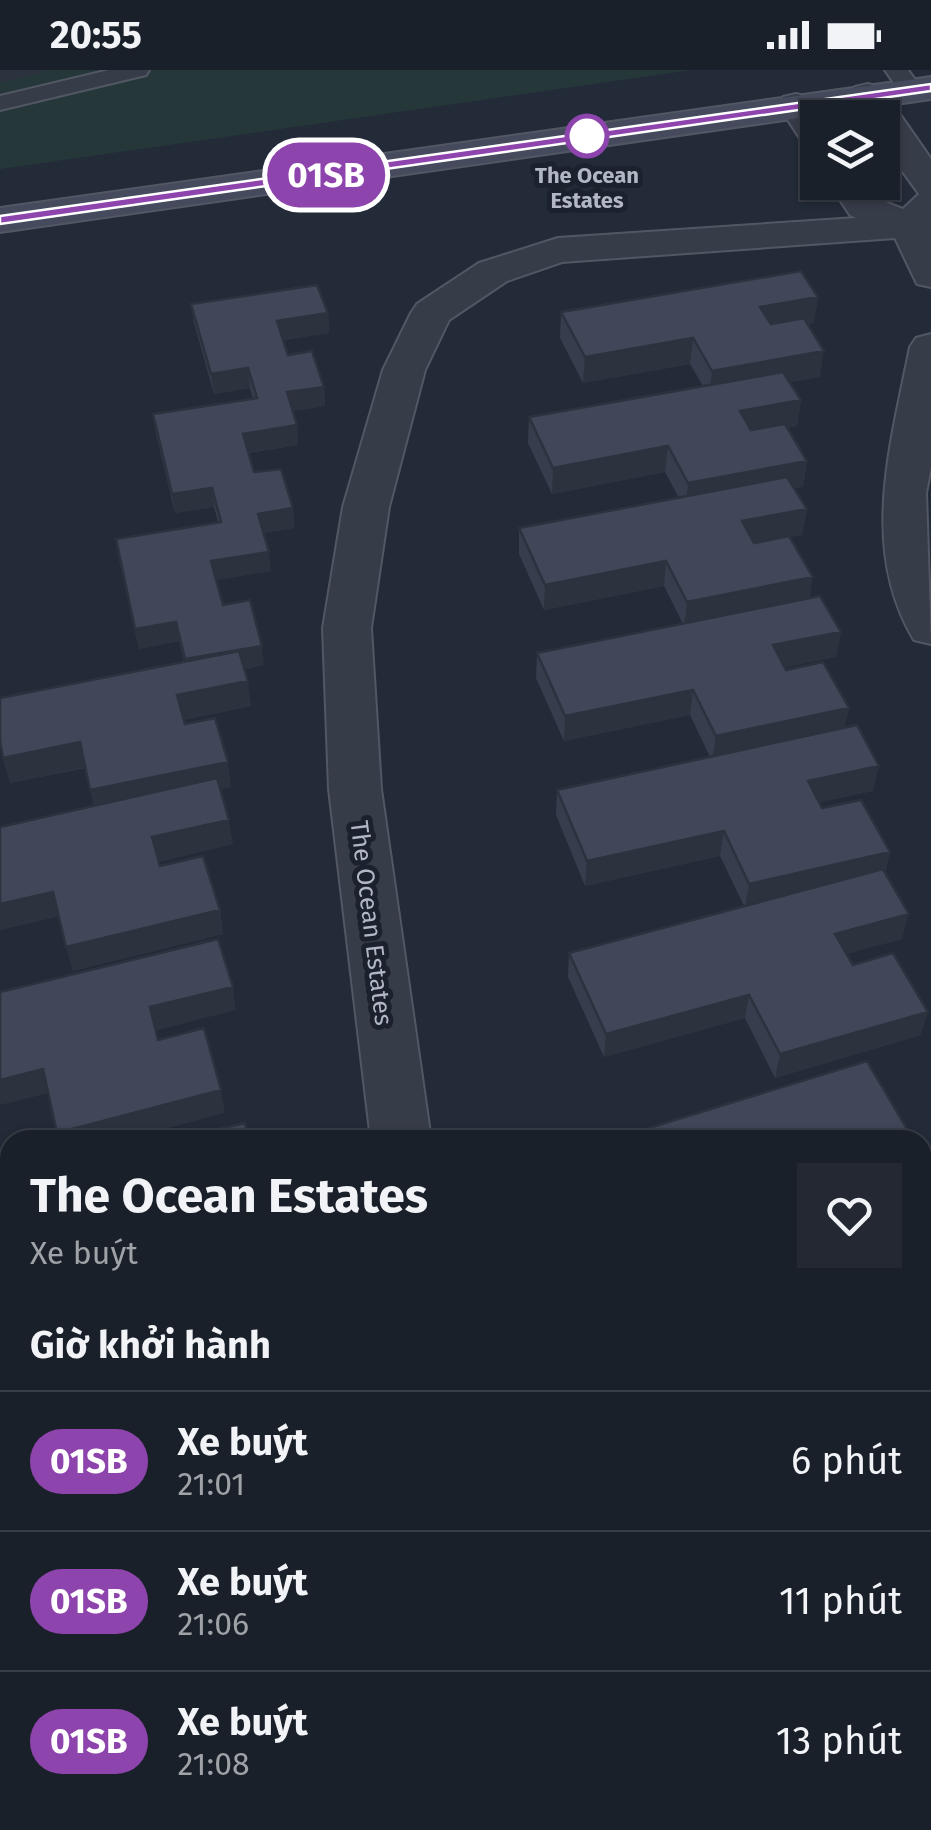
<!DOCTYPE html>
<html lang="vi">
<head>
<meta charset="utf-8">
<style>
  :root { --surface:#1a202a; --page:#232832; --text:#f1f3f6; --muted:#9fa3a8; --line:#383e47 }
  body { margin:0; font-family:"Fira Sans",sans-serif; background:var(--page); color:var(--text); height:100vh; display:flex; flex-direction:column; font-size:38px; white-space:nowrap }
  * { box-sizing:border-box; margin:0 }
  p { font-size:32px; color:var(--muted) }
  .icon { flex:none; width:55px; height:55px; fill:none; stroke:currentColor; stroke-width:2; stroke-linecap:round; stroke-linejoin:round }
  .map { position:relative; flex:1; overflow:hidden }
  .drawer { position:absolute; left:0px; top:1060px; width:932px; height:700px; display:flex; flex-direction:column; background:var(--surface); border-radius:30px 30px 0 0; box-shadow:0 2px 8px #0004,0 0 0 2px var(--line) }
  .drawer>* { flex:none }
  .badge { padding:0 20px; border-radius:32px; font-size:35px; line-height:65px }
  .controls { position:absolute; left:800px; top:30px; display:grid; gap:20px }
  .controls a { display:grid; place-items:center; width:100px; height:100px; border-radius:0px; background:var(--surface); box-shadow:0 2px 8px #0004,0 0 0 2px var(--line); font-size:50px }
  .map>.badge { position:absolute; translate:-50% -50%; box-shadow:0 0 0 5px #fff }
  h2 { padding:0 30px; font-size:38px; line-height:90px }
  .round { display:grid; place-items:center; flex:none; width:105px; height:105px; border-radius:0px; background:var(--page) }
  .summary { display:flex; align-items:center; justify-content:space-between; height:170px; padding:0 30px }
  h1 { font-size:48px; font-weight:700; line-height:75px }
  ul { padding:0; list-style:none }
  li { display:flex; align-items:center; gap:30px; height:140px; padding:0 30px; border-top:2px solid var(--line) }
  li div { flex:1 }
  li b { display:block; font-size:38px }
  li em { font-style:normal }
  li .badge { min-width:110px; font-weight:700; text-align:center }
  .status { display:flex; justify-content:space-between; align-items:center; height:70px; padding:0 50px; background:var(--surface); direction:ltr }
  .status svg { height:28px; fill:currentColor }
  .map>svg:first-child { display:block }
  .green { fill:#26373a }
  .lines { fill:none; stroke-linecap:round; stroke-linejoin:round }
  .service-casing { stroke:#525764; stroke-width:4 }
  .minor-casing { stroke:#525764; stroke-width:4 }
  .secondary-casing { stroke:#525764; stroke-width:4 }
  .service { fill:#373c49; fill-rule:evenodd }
  .minor { fill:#373c49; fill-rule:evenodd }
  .secondary { fill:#454b5c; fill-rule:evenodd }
  .wall { fill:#363d4c }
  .shaded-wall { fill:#2c323e }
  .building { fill:#3f4758; stroke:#2c323e; stroke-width:2.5 }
  .line { fill:#8e44ad; stroke:#fff; stroke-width:2.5 }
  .stop-dot { fill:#fff; stroke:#8e44ad; stroke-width:5 }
  .labels { text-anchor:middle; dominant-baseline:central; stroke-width:10; stroke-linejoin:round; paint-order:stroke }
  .far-stop-label { font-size:22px; font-weight:bold; fill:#b2b7c5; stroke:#1c212e }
  .street-label { font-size:25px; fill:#b2b7c5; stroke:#1c212e }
</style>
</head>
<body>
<div class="status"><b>20:55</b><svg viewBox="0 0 49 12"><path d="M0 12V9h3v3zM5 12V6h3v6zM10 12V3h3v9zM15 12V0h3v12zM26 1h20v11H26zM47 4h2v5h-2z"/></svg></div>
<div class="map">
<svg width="931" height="1760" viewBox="0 0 931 1760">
  <rect width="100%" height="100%" fill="#232a38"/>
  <path class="green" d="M0,0H692L0,99Z"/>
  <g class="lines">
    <defs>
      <path id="service" d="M109,0H149L146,5L0,40V26Z
        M885,0H908L923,21L919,26H903Z"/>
      <path id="minor" d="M868,14L881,17L931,89V217L917,214L895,168L562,192L507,211L449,250L425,300L389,437L371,558L381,719L431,1070H371L329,719L323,558L343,437L383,300L411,243L417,234L479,193L558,168L856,148L850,145L828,112H866L878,129L903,139L919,124L882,73V48H865L850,25L855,17Z
        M796,24L809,27L823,48H818V79L805,76L778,35L783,27Z
        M931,264V397L926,423L931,574L914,570C859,478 891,374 910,277L916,268Z
        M931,1290V1351L922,1354V1293Z
        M639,1750H715L719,1760H643Z"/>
      <path id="secondary" d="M931,7V29L0,162V138Z"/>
    </defs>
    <use href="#service" class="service-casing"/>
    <use href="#minor" class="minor-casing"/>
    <use href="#secondary" class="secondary-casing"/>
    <use href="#service" class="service"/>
    <use href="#minor" class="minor"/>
    <use href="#secondary" class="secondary"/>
  </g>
  <path class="wall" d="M818,227L814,252L807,254L820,307L790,312L801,330L797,356L787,358L807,391L803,417L794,418L807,439L802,465L790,467L810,528L841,562L836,587L785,597L845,658L873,721L819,732L822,738L890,782L885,803L902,869L846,884L853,895L921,965L775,1008L745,948L604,987L568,907L569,883L744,836L720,786L585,816L556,745L557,720L710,687L690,645L564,671L536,608L537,583L683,554L664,516L544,540L519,484V458L679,428L665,402L552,424L528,373L529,347L703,316L690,294L583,313L560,268L561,242Z
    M191,234L328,243L329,263L283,270L288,285L324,317L325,336L293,341L297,355L298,375L249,383L254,402L293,438L294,458L263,463L271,501L216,510L223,535L264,595L244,599L251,636L183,650L185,654L231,717L220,719L233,774L158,792L160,796L220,840L223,864L73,901L59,846L0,860V757L94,736L85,698L10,713L3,688L184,592L179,571L139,579L119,489L218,452L214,437L175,443L156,364L153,344L253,329L250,318L214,324L194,253Z"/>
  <path class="shaded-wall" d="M0,0H41L42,3L0,13Z
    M818,227L814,252L757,262L760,237Z
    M328,243L329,263L279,270L277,251Z
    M693,268L690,294L583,313L585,287Z
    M824,281L820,307L709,327L712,301Z
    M248,298L250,318L214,324L211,304Z
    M324,317L325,336L289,342L287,322Z
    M801,330L797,356L736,367L740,341Z
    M297,355L298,375L246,383L243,364Z
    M668,376L665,402L552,424L553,398Z
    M807,391L803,417L685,439L688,413Z
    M212,418L214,437L175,443L172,424Z
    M293,438L294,458L260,463L258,444Z
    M807,439L802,465L739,477L742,451Z
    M269,482L271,501L213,511L211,491Z
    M666,491L664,516L544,540L545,515Z
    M813,507L809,533L684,557L687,532Z
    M176,552L179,571L139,579L135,559Z
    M841,562L836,587L769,601L773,575Z
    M262,576L264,595L188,608L185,589Z
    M248,611L251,636L181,650L177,625Z
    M693,620L690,645L564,671L565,646Z
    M849,638L844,663L712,691L716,666Z
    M80,672L86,697L10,713L3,688Z
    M228,692L231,717L96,745L90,720Z
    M879,696L873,721L803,736L808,711Z
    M229,750L233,774L156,792L152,767Z
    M724,761L720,786L585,816L587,791Z
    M890,782L884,807L745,838L749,814Z
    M53,822L60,846L0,860V834Z
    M220,840L223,864L73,901L66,877Z
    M909,844L902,869L829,889L835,864Z
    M233,917L236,940L155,961L150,937Z
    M749,925L745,948L604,987L606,964Z
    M928,942L921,965L775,1008L780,984Z
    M43,999L50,1023L0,1035V1010Z
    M221,1020L225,1043L123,1070H59L57,1063Z
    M910,1064L908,1070H892Z
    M929,1178L922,1194V1180Z
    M10,1207V1230L0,1233V1209Z
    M10,1456V1477L0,1480V1459Z
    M931,1731V1739L922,1744V1737Z
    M56,1750H101L75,1760H30Z
    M339,1750H376L351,1760H314Z"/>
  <path class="building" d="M801,201L818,227L760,237L771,254L804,248L824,281L712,301L693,268L585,287L561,242Z
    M317,215L328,243L277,251L288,285L312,281L324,317L287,322L297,355L243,364L254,402L281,399L293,438L258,444L269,482L211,491L223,535L250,530L262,576L185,589L176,552L135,559L116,469L221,452L212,418L172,424L153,344L257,328L248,298L211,304L191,234Z
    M783,302L801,330L740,341L751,360L785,354L807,391L688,413L668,376L553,398L529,347Z
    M787,407L807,439L742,451L754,473L789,466L813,507L687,532L666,491L545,515L519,458Z
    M820,526L841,562L773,575L786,600L823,592L849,638L716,666L693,620L565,646L537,583Z
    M239,581L248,611L177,625L185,654L215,648L228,692L90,720L80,672L3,688L0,671V628Z
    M857,655L879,696L808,711L822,738L861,730L890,782L749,814L724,761L587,791L557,720Z
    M217,708L229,750L152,767L160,796L203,786L220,840L66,877L53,822L0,834V757Z
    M883,799L909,844L835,864L853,895L893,883L928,942L780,984L749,925L606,964L569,883Z
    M218,869L233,917L150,937L158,970L204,958L221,1020L57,1063L43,999L0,1010V922Z
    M867,991L910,1064L892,1070H610Z
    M245,1053L249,1070H169Z
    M10,1106V1207L0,1209V1108Z
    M922,1167L929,1178L922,1180Z
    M10,1336V1456L0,1459V1339Z
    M931,1506V1731L922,1737V1512Z
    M10,1620V1750H56L30,1760H0V1624Z
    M206,1750H339L314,1760H209Z
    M494,1750H526L529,1760H470Z"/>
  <path class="line" d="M931,14V21L0,154V146Z"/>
  <circle class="stop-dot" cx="587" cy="66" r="20"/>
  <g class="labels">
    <g class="far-stop-label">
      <text x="587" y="105">The Ocean<tspan x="587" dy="25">Estates</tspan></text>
    </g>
    <g class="street-label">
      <text transform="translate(371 853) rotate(83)">The Ocean Estates</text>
    </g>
  </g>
</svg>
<div class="controls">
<a><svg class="icon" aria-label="layers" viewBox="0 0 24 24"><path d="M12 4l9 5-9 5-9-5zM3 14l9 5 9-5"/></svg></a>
</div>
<b class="badge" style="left:326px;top:105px;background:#8e44ad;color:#fff">01SB</b>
<section class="drawer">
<div class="summary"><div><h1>The Ocean Estates</h1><p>Xe buýt</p></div><a class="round"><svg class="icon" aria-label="heart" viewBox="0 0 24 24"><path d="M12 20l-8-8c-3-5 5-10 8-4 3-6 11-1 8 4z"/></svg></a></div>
<h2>Giờ khởi hành</h2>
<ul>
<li><span class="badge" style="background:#8e44ad;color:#fff">01SB</span><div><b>Xe buýt</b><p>21:01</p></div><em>6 phút</em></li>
<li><span class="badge" style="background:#8e44ad;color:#fff">01SB</span><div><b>Xe buýt</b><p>21:06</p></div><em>11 phút</em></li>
<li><span class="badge" style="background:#8e44ad;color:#fff">01SB</span><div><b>Xe buýt</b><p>21:08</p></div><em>13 phút</em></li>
</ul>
</section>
</div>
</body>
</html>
